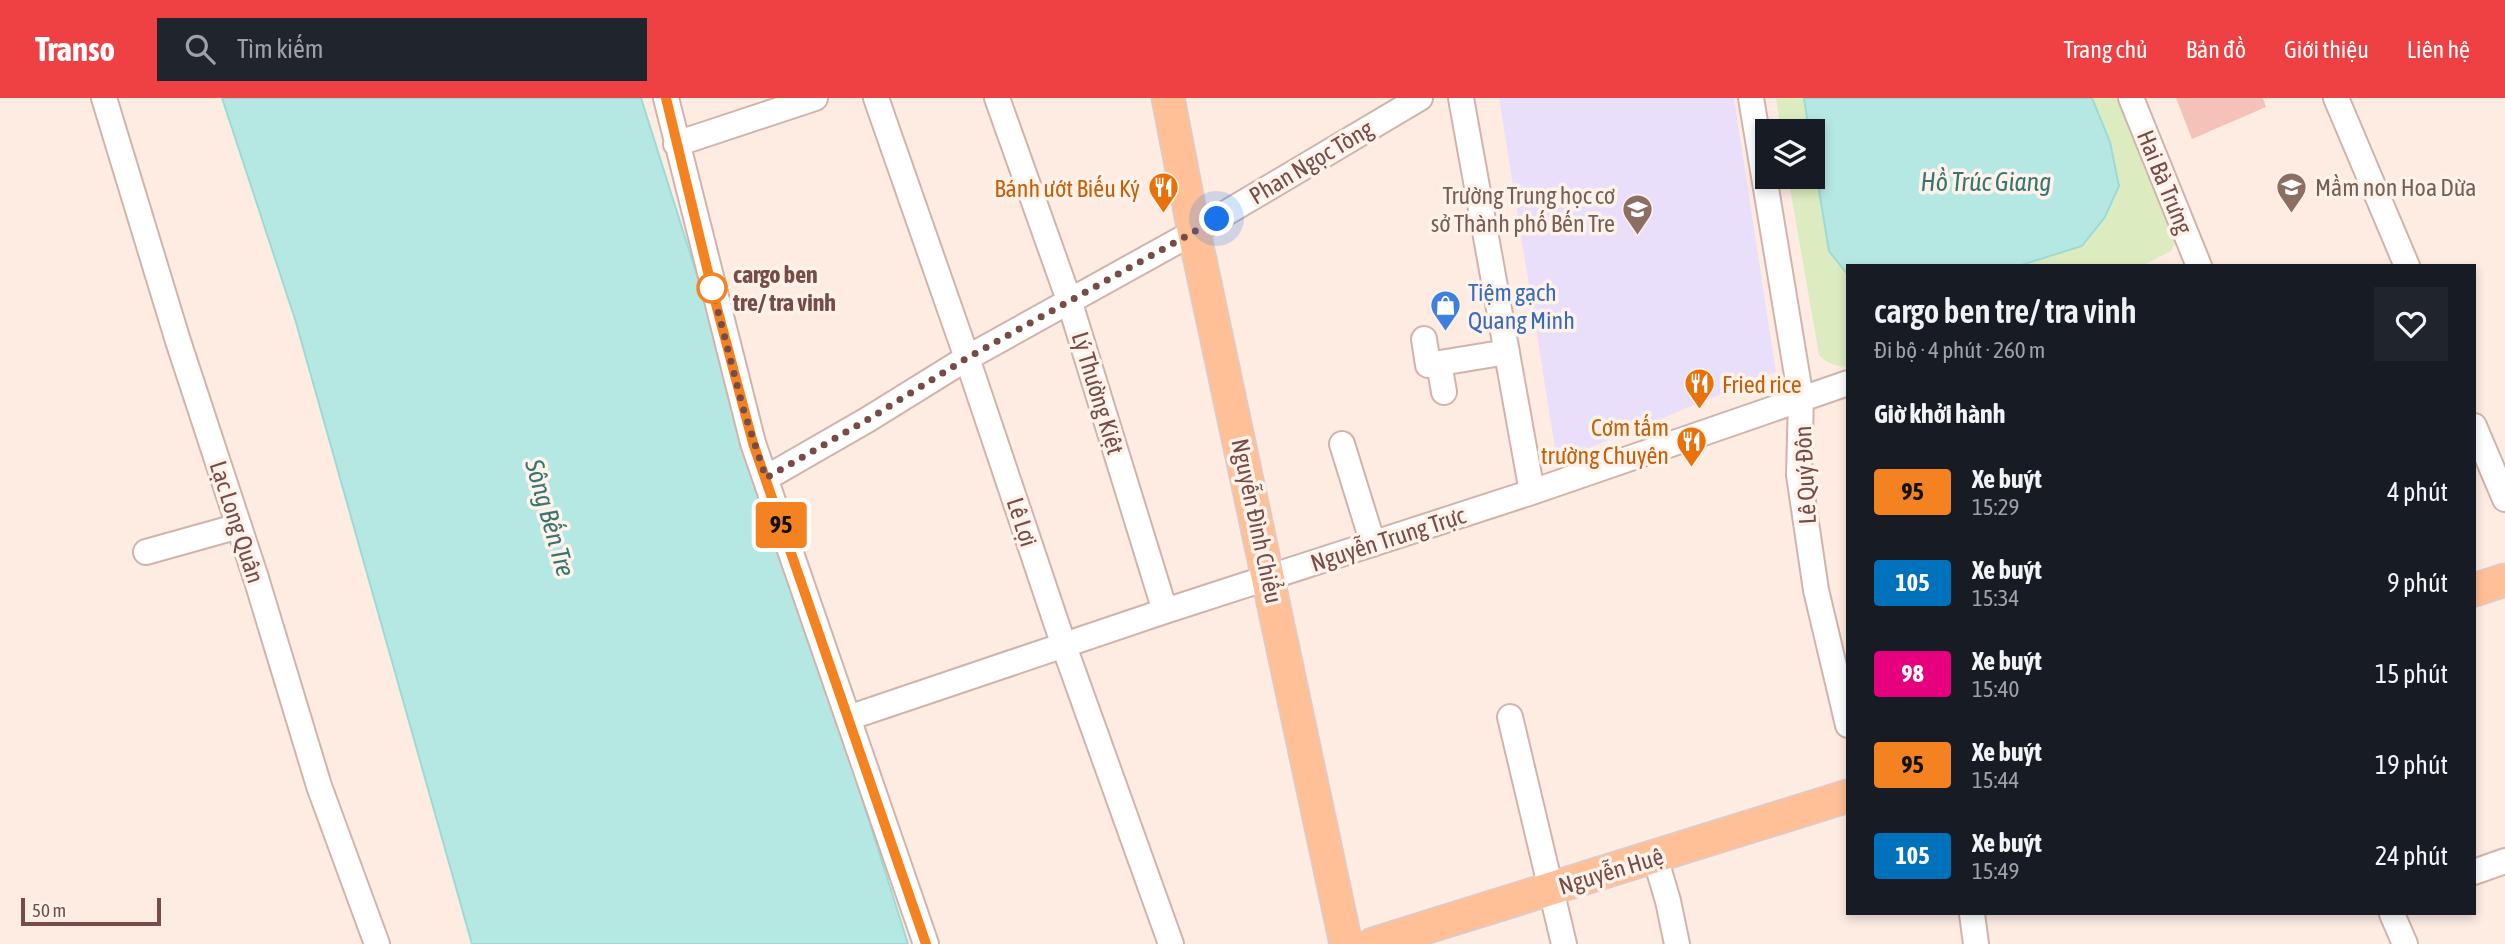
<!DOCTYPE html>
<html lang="vi">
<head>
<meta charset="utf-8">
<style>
  :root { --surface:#171b24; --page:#20242c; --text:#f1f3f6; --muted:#9ea1a6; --accent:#ef4044 }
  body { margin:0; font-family:"Asap Condensed",sans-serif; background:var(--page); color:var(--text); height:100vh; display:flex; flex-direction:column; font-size:26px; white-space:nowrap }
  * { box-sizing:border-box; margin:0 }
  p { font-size:23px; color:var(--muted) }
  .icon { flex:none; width:38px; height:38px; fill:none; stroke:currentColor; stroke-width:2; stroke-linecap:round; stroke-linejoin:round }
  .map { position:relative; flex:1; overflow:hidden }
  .details { position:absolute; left:1846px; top:166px; width:630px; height:651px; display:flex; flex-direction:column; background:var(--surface); border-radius:0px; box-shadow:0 4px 10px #0003 }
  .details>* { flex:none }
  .badge { padding:0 14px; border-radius:5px; font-size:24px; line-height:46px }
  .tools { position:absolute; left:1755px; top:21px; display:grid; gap:14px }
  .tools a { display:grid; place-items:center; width:70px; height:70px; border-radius:0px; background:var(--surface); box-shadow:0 4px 10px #0003; font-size:35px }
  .scale { position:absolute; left:21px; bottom:18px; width:140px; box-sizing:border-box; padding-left:7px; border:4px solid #774c47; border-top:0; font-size:19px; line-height:24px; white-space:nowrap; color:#774c47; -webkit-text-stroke:5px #fff2ea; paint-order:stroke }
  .you { position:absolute; width:35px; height:35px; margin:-18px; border:5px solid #fff; border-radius:50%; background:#1a73e8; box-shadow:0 0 0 10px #1a73e833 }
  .map>.badge { position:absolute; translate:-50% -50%; box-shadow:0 0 0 4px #fff }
  h2 { padding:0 28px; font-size:26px; line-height:63px }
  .round { display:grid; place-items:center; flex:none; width:74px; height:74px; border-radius:0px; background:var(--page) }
  .summary { display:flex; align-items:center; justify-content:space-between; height:119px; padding:0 28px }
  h1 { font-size:33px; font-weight:600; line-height:52px }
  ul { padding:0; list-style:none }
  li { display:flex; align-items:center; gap:21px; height:91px; padding:0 28px }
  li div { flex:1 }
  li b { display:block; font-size:26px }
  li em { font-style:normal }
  li .badge { min-width:77px; font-weight:700; text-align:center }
  header { display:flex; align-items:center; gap:42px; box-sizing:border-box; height:98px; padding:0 35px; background:var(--accent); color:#fff }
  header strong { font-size:33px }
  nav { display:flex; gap:38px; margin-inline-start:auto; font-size:24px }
  .search { width:490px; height:63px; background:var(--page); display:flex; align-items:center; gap:18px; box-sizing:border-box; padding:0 24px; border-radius:0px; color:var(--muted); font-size:26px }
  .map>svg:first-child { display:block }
  .education { fill:#eadffa }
  .green { fill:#ddecc0 }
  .water { fill:#b6e8e3; stroke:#9cdbd5; stroke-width:2 }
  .building { fill:#f5c2b9 }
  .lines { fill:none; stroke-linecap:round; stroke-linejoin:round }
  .minor-casing { stroke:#d1b3ab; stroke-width:28 }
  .major-casing { stroke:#d9cdcb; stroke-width:35 }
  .minor { stroke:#fff; stroke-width:24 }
  .major { stroke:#ffc098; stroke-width:32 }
  .line-casing { stroke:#fff; stroke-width:16 }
  .line { stroke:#f58220; stroke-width:10 }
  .walk { stroke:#774c47; stroke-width:7; stroke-dasharray:0 12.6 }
  .stop-dot { fill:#fff; stroke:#f58220; stroke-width:3.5 }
  .labels { text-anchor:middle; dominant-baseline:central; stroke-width:7; stroke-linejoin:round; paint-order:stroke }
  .street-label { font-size:24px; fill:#774c47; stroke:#fff2ea }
  .education-label { font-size:24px; fill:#785e54; stroke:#fff2ea; text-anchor:start }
  .food-label { font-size:24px; fill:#c56008; stroke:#fff2ea; text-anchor:end }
  .stop-label { font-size:24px; font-weight:bold; fill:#774c47; stroke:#fff2ea; text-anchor:start }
  .shop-label { font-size:24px; fill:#366cbe; stroke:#fff2ea; text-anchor:start }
  .water-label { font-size:26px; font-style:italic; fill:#387672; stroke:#fff2ea }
</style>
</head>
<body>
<header>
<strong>Transo</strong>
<div class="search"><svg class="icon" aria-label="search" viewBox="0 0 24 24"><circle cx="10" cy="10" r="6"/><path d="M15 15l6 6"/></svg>Tìm kiếm</div>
<nav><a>Trang chủ</a><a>Bản đồ</a><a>Giới thiệu</a><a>Liên hệ</a></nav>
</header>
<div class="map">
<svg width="2505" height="846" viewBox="0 0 2505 846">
  <rect width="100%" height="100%" fill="#feece3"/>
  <path class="education" d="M1499,0H1734L1776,274L1557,363Z"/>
  <path class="green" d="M1776,0H2122L2178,140L2171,153L2142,168H1848V268C1838,270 1826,265 1819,257L1788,79H1813V33H1781Z"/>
  <path class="water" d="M222,0H641L908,846H472L295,221Z
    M1804,0H2092L2110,44L2119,88L2105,119L2082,148L2018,168H1848V177L1829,153L1813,56V33H1809Z"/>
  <path class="building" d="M2176,0H2263L2266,9L2192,41Z"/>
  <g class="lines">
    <defs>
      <path id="minor" d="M104,0L178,243L256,480L319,688L377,846
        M666,0L753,345L926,846
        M876,0L967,260L1064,548L1171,846
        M997,0L1069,202L1165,513
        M1461,0L1532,394
        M1751,0L1801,301L1799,377L1816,492L1848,627
        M2131,0L2199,168
        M2336,0L2407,168
        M676,46L815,0
        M1424,241L1428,267L1507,254
        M1439,265L1444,294
        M2474,328L2505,401
        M1342,346L1373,446
        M766,380L867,322L967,260L1194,134L1420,0
        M146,454L239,428
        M1510,619L1564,846
        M848,620L1165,513L1532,394L1848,285
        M1655,759L1668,803L1677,846
        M2474,774L2505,763
        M1972,816L1976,846
        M2392,816L2405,846"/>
      <path id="major" d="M1168,0L1194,134L1346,846
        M2474,492L2505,482
        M1373,846L1848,698"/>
    </defs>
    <use href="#minor" class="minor-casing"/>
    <use href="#major" class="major-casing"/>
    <use href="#minor" class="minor"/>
    <use href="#major" class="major"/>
  </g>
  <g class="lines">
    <defs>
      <path id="line" d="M666,0L713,195L753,345L926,846"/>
    </defs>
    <use href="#line" class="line-casing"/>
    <use href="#line" class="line"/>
    <path class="walk" d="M712,190L743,310L766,380L867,322L967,260L1217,121"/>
  </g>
  <defs>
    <symbol id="school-pin" viewBox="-11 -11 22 30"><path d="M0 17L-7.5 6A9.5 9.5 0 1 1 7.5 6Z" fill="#8d6e63" stroke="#fff2ea"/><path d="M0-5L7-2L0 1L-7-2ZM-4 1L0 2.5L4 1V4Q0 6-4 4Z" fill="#fff"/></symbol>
    <symbol id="restaurant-pin" viewBox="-11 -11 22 30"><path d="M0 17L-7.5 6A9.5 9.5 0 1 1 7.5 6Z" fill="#e8710a" stroke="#fff2ea"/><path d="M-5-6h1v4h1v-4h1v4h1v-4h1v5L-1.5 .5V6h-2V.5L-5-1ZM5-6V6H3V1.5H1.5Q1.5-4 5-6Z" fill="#fff"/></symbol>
    <symbol id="shop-pin" viewBox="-11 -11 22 30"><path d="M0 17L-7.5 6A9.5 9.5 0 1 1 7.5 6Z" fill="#3f7fe0" stroke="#fff2ea"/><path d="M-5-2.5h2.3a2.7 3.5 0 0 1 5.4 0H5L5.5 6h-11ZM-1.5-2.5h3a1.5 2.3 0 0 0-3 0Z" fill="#fff"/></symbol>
  </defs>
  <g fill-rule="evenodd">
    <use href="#school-pin" x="2274" y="72" width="35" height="47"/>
    <use href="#restaurant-pin" x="1146" y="72" width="35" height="47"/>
    <use href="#school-pin" x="1620" y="94" width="35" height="47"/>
    <use href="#shop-pin" x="1428" y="190" width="35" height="47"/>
    <use href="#restaurant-pin" x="1682" y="268" width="35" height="47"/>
    <use href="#restaurant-pin" x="1674" y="326" width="35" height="47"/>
  </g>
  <circle class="stop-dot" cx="712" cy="190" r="14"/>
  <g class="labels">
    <g class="street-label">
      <text transform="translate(1311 64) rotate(-31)">Phan Ngọc Tòng</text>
      <text transform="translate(2165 84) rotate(68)">Hai Bà Trưng</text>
      <text transform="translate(1098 295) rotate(73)">Lý Thường Kiệt</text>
      <text transform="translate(1805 377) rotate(-93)">Lê Quý Đôn</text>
      <text transform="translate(1257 423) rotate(78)">Nguyễn Đình Chiểu</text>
      <text transform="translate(237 424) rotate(72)">Lạc Long Quân</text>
      <text transform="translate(1022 424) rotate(72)">Lê Lợi</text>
      <text transform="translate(1388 441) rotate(-18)">Nguyễn Trung Trực</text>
      <text transform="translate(1611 773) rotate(-17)">Nguyễn Huệ</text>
    </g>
    <g class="education-label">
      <text x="2315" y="89">Mầm non Hoa Dừa</text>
      <text x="1615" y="97" text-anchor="end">Trường Trung học cơ<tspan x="1615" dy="28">sở Thành phố Bến Tre</tspan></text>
    </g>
    <g class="food-label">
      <text x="1140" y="90">Bánh ướt Biếu Ký</text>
      <text x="1722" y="286" text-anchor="start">Fried rice</text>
      <text x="1669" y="329">Cơm tấm<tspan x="1669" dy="28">trường Chuyên</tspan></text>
    </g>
    <g class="stop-label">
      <text x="733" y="176">cargo ben<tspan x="733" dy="28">tre/ tra vinh</tspan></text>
    </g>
    <g class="shop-label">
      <text x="1468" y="194">Tiệm gạch<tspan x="1468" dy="28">Quang Minh</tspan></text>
    </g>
    <g class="water-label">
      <text x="1986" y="84">Hồ Trúc Giang</text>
      <text transform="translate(550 420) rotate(74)">Sông Bến Tre</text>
    </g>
  </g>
</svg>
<div class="tools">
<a><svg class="icon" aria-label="layers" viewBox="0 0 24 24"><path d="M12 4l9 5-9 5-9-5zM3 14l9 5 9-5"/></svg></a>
</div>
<div class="scale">50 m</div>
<div class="you" style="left:1217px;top:121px"></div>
<b class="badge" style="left:781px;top:427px;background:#f58220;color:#111">95</b>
<section class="details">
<div class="summary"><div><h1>cargo ben tre/ tra vinh</h1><p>Đi bộ · 4 phút · 260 m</p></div><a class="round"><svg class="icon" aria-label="heart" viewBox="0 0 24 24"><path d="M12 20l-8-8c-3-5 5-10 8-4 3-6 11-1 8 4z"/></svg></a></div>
<h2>Giờ khởi hành</h2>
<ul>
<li><span class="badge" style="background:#f58220;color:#111">95</span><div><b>Xe buýt</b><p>15:29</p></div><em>4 phút</em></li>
<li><span class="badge" style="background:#0072bc;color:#fff">105</span><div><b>Xe buýt</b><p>15:34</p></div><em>9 phút</em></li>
<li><span class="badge" style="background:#e6007e;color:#fff">98</span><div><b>Xe buýt</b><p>15:40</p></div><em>15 phút</em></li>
<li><span class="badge" style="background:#f58220;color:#111">95</span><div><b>Xe buýt</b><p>15:44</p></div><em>19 phút</em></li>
<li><span class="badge" style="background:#0072bc;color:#fff">105</span><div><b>Xe buýt</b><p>15:49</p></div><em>24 phút</em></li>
</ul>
</section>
</div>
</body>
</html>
